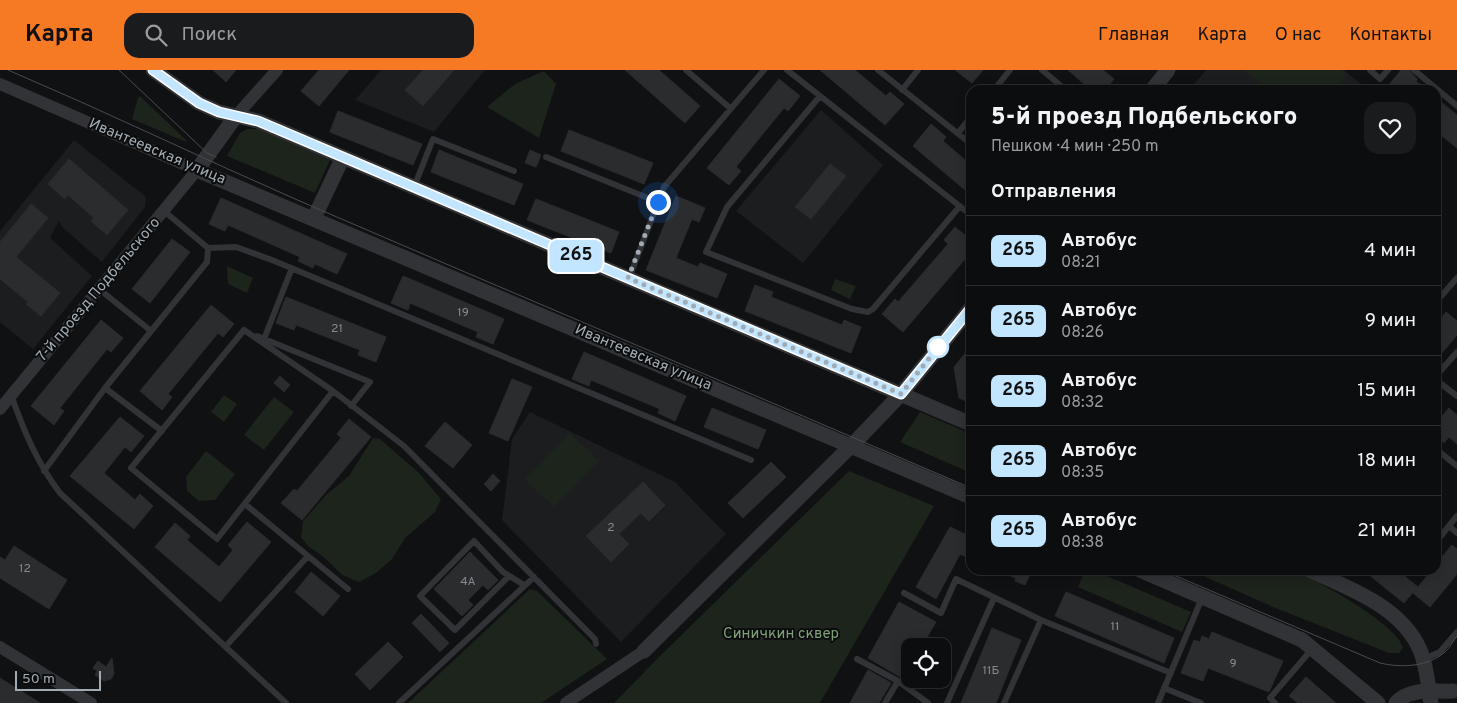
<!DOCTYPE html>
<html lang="ru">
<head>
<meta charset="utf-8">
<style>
  :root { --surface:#0c0d0e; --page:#1a1b1c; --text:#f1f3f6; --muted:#9a9c9e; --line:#2c2d2e; --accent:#f67924 }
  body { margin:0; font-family:Overpass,sans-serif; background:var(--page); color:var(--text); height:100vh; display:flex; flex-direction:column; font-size:19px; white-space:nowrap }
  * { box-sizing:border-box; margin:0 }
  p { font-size:16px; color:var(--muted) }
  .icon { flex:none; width:28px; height:28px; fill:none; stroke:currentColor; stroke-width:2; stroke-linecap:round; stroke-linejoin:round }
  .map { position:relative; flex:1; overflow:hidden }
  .panel { position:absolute; left:966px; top:15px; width:475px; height:490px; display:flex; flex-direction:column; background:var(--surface); border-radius:15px; box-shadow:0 2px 12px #0003,0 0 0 1px var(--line) }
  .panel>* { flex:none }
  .badge { padding:0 10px; border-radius:8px; font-size:18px; line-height:32px }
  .controls { position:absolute; left:901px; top:568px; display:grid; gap:10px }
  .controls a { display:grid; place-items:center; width:50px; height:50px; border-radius:10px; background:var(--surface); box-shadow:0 2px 12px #0003,0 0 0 1px var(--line); font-size:25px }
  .scale { position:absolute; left:15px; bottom:12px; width:86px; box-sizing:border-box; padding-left:5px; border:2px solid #a1abb3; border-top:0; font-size:14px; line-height:18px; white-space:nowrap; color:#a1abb3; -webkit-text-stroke:4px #0b0c0d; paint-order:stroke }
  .you { position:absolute; width:25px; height:25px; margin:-12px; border:4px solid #fff; border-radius:50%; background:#1a73e8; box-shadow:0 0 0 8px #1a73e833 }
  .map>.badge { position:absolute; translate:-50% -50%; box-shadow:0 0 0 2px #fff }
  h2 { padding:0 25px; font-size:19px; line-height:45px }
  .round { display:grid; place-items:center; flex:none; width:52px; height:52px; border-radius:15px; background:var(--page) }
  .summary { display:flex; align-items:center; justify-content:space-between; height:85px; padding:0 25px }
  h1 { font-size:24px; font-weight:800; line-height:38px }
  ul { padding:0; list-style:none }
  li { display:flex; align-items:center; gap:15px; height:70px; padding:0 25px; border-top:1px solid var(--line) }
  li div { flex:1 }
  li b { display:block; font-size:19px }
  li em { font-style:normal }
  li .badge { min-width:55px; font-weight:700; text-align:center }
  header { display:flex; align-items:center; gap:30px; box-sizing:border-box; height:70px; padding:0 25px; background:var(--accent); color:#111 }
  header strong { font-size:24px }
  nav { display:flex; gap:28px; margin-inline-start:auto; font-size:18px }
  .search { width:350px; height:45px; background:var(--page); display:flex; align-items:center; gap:12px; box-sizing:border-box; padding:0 18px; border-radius:15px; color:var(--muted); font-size:19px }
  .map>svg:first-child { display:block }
  .built { fill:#1c1d1f }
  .green { fill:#1d241c }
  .building { fill:#2b2c2e; stroke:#2a2b2e }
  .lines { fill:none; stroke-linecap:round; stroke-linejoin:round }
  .service { stroke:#313337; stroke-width:6 }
  .minor { stroke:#313337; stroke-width:12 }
  .tertiary { stroke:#313337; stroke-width:15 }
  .tram { stroke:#484c50; stroke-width:1 }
  .line-casing { stroke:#fff; stroke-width:11 }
  .line { stroke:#c2e6ff; stroke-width:8 }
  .walk { stroke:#a1abb3; stroke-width:5; stroke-dasharray:0 9 }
  .stop-dot { fill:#fff; stroke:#c2e6ff; stroke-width:2.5 }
  .labels { text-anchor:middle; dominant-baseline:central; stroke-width:4; stroke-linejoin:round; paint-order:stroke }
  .number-label { font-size:12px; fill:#848b92 }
  .street-label { font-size:15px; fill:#a1abb3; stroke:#0b0c0d }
  .park-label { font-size:15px; fill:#7f9f77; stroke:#0b0c0d }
</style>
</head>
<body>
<header>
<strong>Карта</strong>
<div class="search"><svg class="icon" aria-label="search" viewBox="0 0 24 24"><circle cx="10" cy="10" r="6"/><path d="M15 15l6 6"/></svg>Поиск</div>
<nav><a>Главная</a><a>Карта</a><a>О нас</a><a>Контакты</a></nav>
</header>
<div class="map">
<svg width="1457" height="633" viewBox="0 0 1457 633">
  <rect width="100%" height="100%" fill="#101112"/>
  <path class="built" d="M381,0H485L434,62L355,30Z
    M1206,0H1344L1368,20H1189Z
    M821,40L883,95L803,193L736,141Z
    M74,70L146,127L145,137L102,192L62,157L59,151L50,168L92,206L33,279L0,252V161Z
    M530,342L675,412L726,464L621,572L502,450L512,369Z"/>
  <path class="green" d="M1244,0H1341L1347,5L1335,20H1269Z
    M544,1L556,14L539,68L487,37L515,14Z
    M140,26L187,71L186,72L132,49L138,28Z
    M247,59H259L330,90L315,123L227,86L240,63Z
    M227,196L253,208L247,223L228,214Z
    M835,209L856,216L850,229L831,220Z
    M224,325L237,334L224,352L211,342Z
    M274,327L294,342L264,380L244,365Z
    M920,342L971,364V403L900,372Z
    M570,363L599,391L554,437L525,409Z
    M373,368L380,369L418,402L441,429L435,442L405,468L392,489L376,503L359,512L342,505L325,488L308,476L301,467L303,451L326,425L349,406Z
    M206,381L235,404L215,430L199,431L187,421L186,407Z
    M849,401L934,436L820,633H614L659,587Z
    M1085,500H1093L1191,542L1182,562L1078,517Z
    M1190,500C1213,500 1235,500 1258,500C1268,500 1280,498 1289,500C1311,505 1400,556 1403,578L1399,583H1389L1273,537Z
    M530,519L537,521L607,589L541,633H408Z"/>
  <path class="building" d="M213,0H236L226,12Z
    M319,0H349L319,36L301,21Z
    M423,0H454L423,36L405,20Z
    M625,0H659L700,36L685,53Z
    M820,0H855L886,26L890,22L904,34L885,55Z
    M955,0H983L972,13Z
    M1068,0H1103L1114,9L1105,20H1079L1084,14Z
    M1401,0H1409L1417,9L1416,11L1427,20H1385Z
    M779,9L800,26L788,41L784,38L736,97L741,101L729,115L707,98Z
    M1436,28L1457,45V78L1436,61Z
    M338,41L422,74L413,95L330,62Z
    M931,54L946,67L943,71L971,95V125L913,76Z
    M569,60L653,93L644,114L561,81Z
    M439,80L523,114L514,135L431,102Z
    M530,80L541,85L536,97L525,93Z
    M69,89L128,140L107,165L91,151L94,148L68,125L65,129L48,114Z
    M830,94L846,106L811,149L795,137Z
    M676,126L705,138L699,152L692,149L676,188L698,197L700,193L727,204L717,228L646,200Z
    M221,128L347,184L337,204L315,194L313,198L298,191L300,187L228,155L225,161L209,154Z
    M536,129L619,162L611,183L527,150Z
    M31,134L48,148L16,187L60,223L41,246L26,234L28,232L0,209V172Z
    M955,157L971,170V182L903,262L882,244L895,229L898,232L948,174L944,170Z
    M172,169L190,182L150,233L132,219Z
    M403,206L504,249L493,274L476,267L478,262L410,233L408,240L391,233Z
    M755,215L773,222L771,227L842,255L844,250L861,257L851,283L745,241Z
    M286,227L386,267L376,292L358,285L360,280L296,255L294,260L276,253Z
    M211,235L234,254L223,267L218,263L168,324L172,327L162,340L140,321Z
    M1446,242L1457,251V265L1436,290V254Z
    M101,250L123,268L111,282L107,279L60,338L64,341L54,355L31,336Z
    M971,276V333L959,328L954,297Z
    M584,282L686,326L675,351L658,343L660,339L591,310L589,316L572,309Z
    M280,306L290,315L284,322L274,313Z
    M512,309L532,317L508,371L489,363Z
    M712,338L766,360L758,379L704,357Z
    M1449,338L1457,345V374L1449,367L1444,373L1436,366V353Z
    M120,347L144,366L131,382L125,377L104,403L135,430L140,424L153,436L134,459L70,406Z
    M349,349L371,367L302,450L281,433L294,419L297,421L341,368L337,364Z
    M445,352L472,375L453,398L425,376Z
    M771,392L786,407L743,448L728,433Z
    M493,404L500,411L491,421L484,414Z
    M643,412L665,435L649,451L641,443L619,464L629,474L611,492L586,466Z
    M247,452L271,472L220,532L155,477L175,453L190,466L187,470L219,497L233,480L228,475Z
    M950,457L971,467V489L960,484L936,529L916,517Z
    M1452,475L1457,479V504L1430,537L1413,523L1415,520L1404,533L1363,500H1397L1418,517L1432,500H1436V494Z
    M14,476L67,510L49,539L0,508V487L5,490Z
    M470,482L498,510L488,520L483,515L468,530L473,535L462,546L434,519Z
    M996,500H1032L1025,515L1015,511L1016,508Z
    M311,502L340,526L323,546L295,522Z
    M1066,522L1174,568L1164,593L1055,546Z
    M899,532L936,552L922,576H910V599L904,609L868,588Z
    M421,544L449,573L440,582L412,553Z
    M992,558L1021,570L996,633H961Z
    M1212,562L1283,591L1269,622L1208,598L1203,611L1181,603L1194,570L1200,572L1202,566L1209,569Z
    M388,572L403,587L370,620L355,604Z
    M112,588L114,604L111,609L104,611L95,605L97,601L93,598L98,591L106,597Z
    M868,600L891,613L879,633H850Z
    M1306,607L1336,633H1298L1289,626Z
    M0,608L40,633H0Z"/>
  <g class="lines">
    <path class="service" d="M686,0L730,38
      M787,0L971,145
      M878,0L971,74
      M1042,0L1066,20
      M1370,0L1380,9L1388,0
      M1414,0L1457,36
      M902,20L918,0
      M994,20L1010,0
      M820,26L727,137L706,182L852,239L868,242L873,239L960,136
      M958,63L971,47
      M546,87L658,132
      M414,117L433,69L514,101
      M208,178L236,177L272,190L751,390
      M629,208L664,117L764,0
      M99,219L151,261
      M1436,232L1457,208
      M244,260L131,398L217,469L333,321
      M244,260L333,321L404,376L595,569L596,574
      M257,266L370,312L351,336
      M264,269L292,198
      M1436,306L1457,282
      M1436,310L1457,326
      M105,318L162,361
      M11,325C24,361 37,393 60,423L286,633
      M1436,379L1457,396
      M44,401L105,318L207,192L208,178L164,141
      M245,434L348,519
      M1449,456L1457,463
      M1436,472L1457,446
      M509,506L455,560L420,526L474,471L503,502L524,515
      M904,523L941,543L956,509L1041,550L1171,603
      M226,576L308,486
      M857,589L898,611L928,633
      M1424,589L1440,582L1457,562
      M1164,618L1201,633
      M399,633L534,507
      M885,633L898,611
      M947,633L994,528
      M1004,633L1041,550
      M1158,633L1202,528
      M1275,633L1270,628L1312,579"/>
    <path class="minor" d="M0,14L197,100L0,339
      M236,46L277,0
      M0,577L91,633
      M566,633L644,581"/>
    <path class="tertiary" d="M153,0L199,33L219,42L258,51L971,354
      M1152,20L1168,0
      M236,46L197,100L971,427
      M314,148L343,87
      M1140,500L1302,570L1378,633
      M1309,500C1349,518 1402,537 1420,580C1427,596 1428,616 1431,633
      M644,581L858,369L901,324L971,238
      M1396,633C1410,617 1434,622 1453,621"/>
    <path class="tram" d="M8,0C107,42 203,89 302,132C524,228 748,322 971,418
      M119,0L207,83L216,87
      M1162,500L1380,593C1402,598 1427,597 1445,582C1450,578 1453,571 1457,566"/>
  </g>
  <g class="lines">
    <defs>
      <path id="line" d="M153,0L199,33L219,42L258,51L901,324L971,238"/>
    </defs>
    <use href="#line" class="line-casing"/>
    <use href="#line" class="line"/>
    <path class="walk" d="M658,132L628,208L901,324L938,277"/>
  </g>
  <circle class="stop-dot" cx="938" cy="277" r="10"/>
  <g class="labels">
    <g class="number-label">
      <text x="463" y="243">19</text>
      <text x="337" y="259">21</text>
      <text x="611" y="458">2</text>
      <text x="25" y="499">12</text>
      <text x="468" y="512">4А</text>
      <text x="1115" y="557">11</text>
      <text x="1233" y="594">9</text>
      <text x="991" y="601">11Б</text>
    </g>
    <g class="street-label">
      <text transform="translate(157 82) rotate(23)">Ивантеевская улица</text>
      <text transform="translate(99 220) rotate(-50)">7-й проезд Подбельского</text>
      <text transform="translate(643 288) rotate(23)">Ивантеевская улица</text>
    </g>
    <g class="park-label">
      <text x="781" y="564">Синичкин сквер</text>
    </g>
  </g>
</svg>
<div class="controls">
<a><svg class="icon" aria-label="locate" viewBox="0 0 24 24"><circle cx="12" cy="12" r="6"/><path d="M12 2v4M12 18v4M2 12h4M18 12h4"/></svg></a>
</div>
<div class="scale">50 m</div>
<div class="you" style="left:658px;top:132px"></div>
<b class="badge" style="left:576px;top:186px;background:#c2e6ff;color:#111">265</b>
<section class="panel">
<div class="summary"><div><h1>5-й проезд Подбельского</h1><p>Пешком · 4 мин · 250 m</p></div><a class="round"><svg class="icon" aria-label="heart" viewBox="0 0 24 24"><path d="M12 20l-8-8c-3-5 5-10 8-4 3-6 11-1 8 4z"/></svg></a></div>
<h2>Отправления</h2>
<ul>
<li><span class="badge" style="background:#c2e6ff;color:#111">265</span><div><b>Автобус</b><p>08:21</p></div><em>4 мин</em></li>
<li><span class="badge" style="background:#c2e6ff;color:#111">265</span><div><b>Автобус</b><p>08:26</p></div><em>9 мин</em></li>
<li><span class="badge" style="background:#c2e6ff;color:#111">265</span><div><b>Автобус</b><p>08:32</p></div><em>15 мин</em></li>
<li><span class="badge" style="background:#c2e6ff;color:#111">265</span><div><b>Автобус</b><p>08:35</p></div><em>18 мин</em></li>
<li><span class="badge" style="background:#c2e6ff;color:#111">265</span><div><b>Автобус</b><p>08:38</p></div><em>21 мин</em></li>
</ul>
</section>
</div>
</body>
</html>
